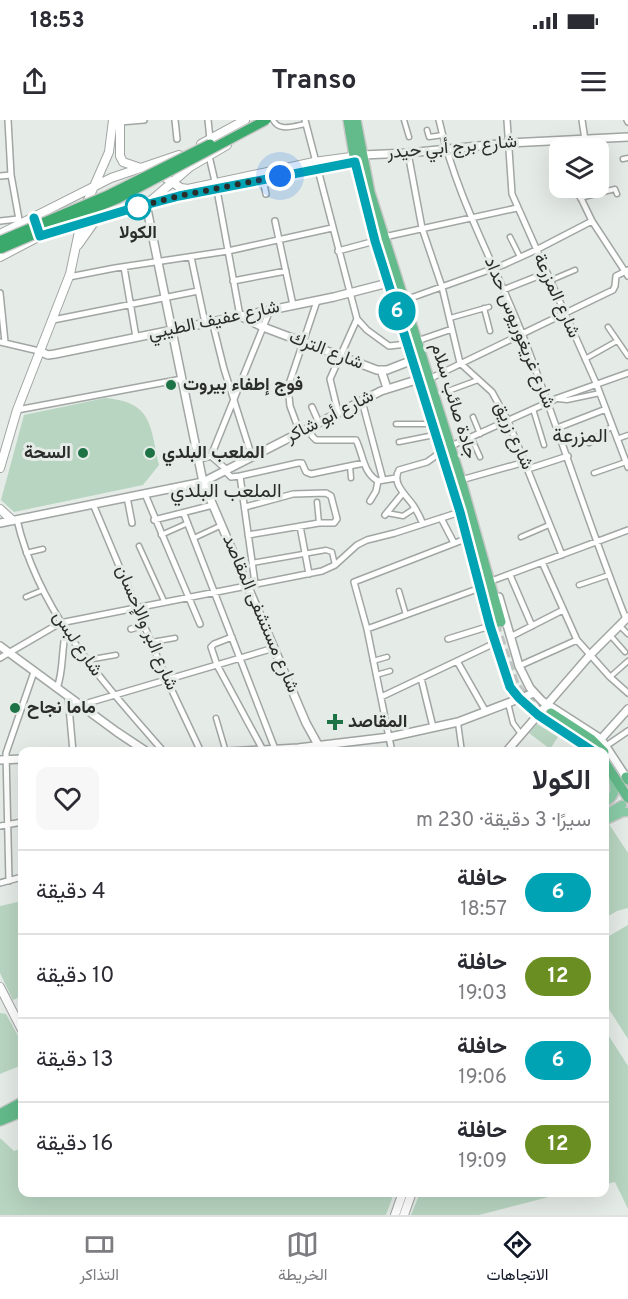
<!DOCTYPE html>
<html lang="ar">
<head>
<meta charset="utf-8">
<style>
  :root { --surface:#fff; --page:#f7f7f7; --text:#2b2b33; --muted:#7c7c81; --line:#e1e1e2; --accent:#111827 }
  body { margin:0; font-family:Overpass,Vazirmatn,sans-serif; background:var(--page); color:var(--text); direction:rtl; height:100vh; display:flex; flex-direction:column; font-size:22px; white-space:nowrap }
  * { box-sizing:border-box; margin:0 }
  p { font-size:20px; color:var(--muted) }
  .icon { flex:none; width:33px; height:33px; fill:none; stroke:currentColor; stroke-width:2; stroke-linecap:round; stroke-linejoin:round }
  .map { position:relative; flex:1; overflow:hidden; direction:ltr }
  .drawer { position:absolute; left:18px; top:627px; width:591px; height:450px; display:flex; flex-direction:column; background:var(--surface); border-radius:12px; box-shadow:0 6px 24px #0002; direction:rtl }
  .drawer>* { flex:none }
  .badge { padding:0 12px; border-radius:20px; font-size:21px; line-height:39px }
  .controls { position:absolute; left:549px; top:18px; display:grid; gap:12px }
  .controls a { display:grid; place-items:center; width:60px; height:60px; border-radius:12px; background:var(--surface); box-shadow:0 6px 24px #0002; font-size:30px }
  .you { position:absolute; width:30px; height:30px; margin:-15px; border:4px solid #fff; border-radius:50%; background:#1a73e8; box-shadow:0 0 0 9px #1a73e833 }
  .map>.badge { position:absolute; translate:-50% -50%; box-shadow:0 0 0 3px #fff }
  .round { display:grid; place-items:center; flex:none; width:63px; height:63px; border-radius:12px; background:var(--page) }
  .head { display:flex; align-items:center; justify-content:space-between; height:102px; padding:0 18px }
  h1 { font-size:28px; font-weight:700; line-height:45px }
  ul { padding:0; list-style:none }
  li { display:flex; align-items:center; gap:18px; height:84px; padding:0 18px; border-top:2px solid var(--line) }
  li div { flex:1 }
  li b { display:block; font-size:22px }
  li em { font-style:normal }
  li .badge { min-width:66px; font-weight:700; text-align:center }
  .status { display:flex; justify-content:space-between; align-items:center; height:42px; padding:0 30px; background:var(--surface); direction:ltr }
  .status svg { height:16px; fill:currentColor }
  header { display:flex; justify-content:space-between; align-items:center; height:78px; padding:0 18px; background:var(--surface); font-size:27px; font-weight:700 }
  .tabs { display:flex; justify-content:space-around; align-items:center; height:84px; border-top:2px solid var(--line); background:var(--surface); font-size:16px; color:var(--muted) }
  .tabs a { display:grid; justify-items:center; gap:3px }
  .tabs .on { color:var(--accent) }
  .map>svg:first-child { display:block }
  .green { fill:#b8d5c1 }
  .lines { fill:none; stroke-linecap:round; stroke-linejoin:round }
  .trunk-tunnel { stroke:#c0c5c1; stroke-width:9; stroke-dasharray:9 4.5; stroke-linecap:butt }
  .pedestrian-casing { stroke:#a1a6a3; stroke-width:7 }
  .minor-casing { stroke:#a1a6a3; stroke-width:8 }
  .tertiary-casing { stroke:#a1a6a3; stroke-width:10 }
  .secondary-casing { stroke:#a1a6a3; stroke-width:10 }
  .primary-casing { stroke:#c8c8c8; stroke-width:11 }
  .trunk-casing { stroke:#c8c8c8; stroke-width:12 }
  .pedestrian { stroke:#fff; stroke-width:4 }
  .minor { stroke:#fff; stroke-width:5 }
  .tertiary { stroke:#fff; stroke-width:7 }
  .secondary { stroke:#fff; stroke-width:8 }
  .primary { stroke:#8acba7; stroke-width:8 }
  .trunk { stroke:#63ba8a; stroke-width:9 }
  .motorway-bridge-casing { stroke:#c8c8c8; stroke-width:12; stroke-linecap:butt }
  .motorway-bridge { stroke:#3ca96c; stroke-width:9 }
  .line-casing { stroke:#fff; stroke-width:14 }
  .line { stroke:#00a3b4; stroke-width:9 }
  .walk { stroke:#2b2d2b; stroke-width:6; stroke-dasharray:0 10.8 }
  .stop-dot { fill:#fff; stroke:#00a3b4; stroke-width:3 }
  .poi-dot { fill:#1e7346; stroke:#e5ebe7; stroke-width:2 }
  .labels { text-anchor:middle; dominant-baseline:central; stroke-width:6; stroke-linejoin:round; paint-order:stroke }
  .street-label { font-size:18px; fill:#2b2d2b; stroke:#e5ebe7 }
  .stop-label { font-size:18px; font-weight:bold; fill:#2b2d2b; stroke:#e5ebe7 }
  .poi-label { font-size:18px; font-weight:bold; fill:#2b2d2b; stroke:#e5ebe7; text-anchor:start }
  .neighbourhood-label { font-size:20px; fill:#2b2d2b; stroke:#e5ebe7 }
</style>
</head>
<body>
<div class="status"><b>18:53</b><svg viewBox="0 0 49 12"><path d="M0 12V9h3v3zM5 12V6h3v6zM10 12V3h3v9zM15 12V0h3v12zM26 1h20v11H26zM47 4h2v5h-2z"/></svg></div>
<header><svg class="icon" aria-label="menu" viewBox="0 0 24 24"><path d="M4 6h16M4 12h16M4 18h16"/></svg>Transo<svg class="icon" aria-label="share" viewBox="0 0 24 24"><path d="M12 15V3M7 8l5-5 5 5M5 13v7h14v-7"/></svg></header>
<div class="map">
<svg width="628" height="1095" viewBox="0 0 628 1095">
  <rect width="100%" height="100%" fill="#e5ebe7"/>
  <path class="green" d="M105,278C153,282 150,306 159,345L143,365L14,392L1,380L24,295Z
    M537,604L558,617L550,629L529,613Z
    M609,704L628,733V788L617,791L605,798V707Z
    M22,781V876L13,880L0,853V786Z
    M628,805V919L605,883L604,822L609,816Z
    M0,893L6,894L22,923V945L0,954Z
    M605,910L628,946V1089L615,1062L605,1064Z
    M0,1018L14,1031L22,1028V1072L394,1073L386,1095H0Z
    M420,1073V1072L564,1073L479,1095H411Z"/>
  <g class="lines">
    <path class="trunk-tunnel" d="M495,504L515,564L526,578L547,596"/>
    <defs>
      <path id="pedestrian" d="M273,0C279,12 294,6 305,4
        M404,0L409,17
        M427,10L429,17L443,15
        M597,19L605,48
        M623,39L628,38
        M580,78L615,69L617,74
        M510,117L520,137
        M549,161L575,150
        M484,188L490,211
        M450,198L489,187
        M608,207L628,236
        M585,239L617,221
        M448,271L478,260
        M558,279L567,280L600,273
        M533,289L544,325
        M473,297L480,314
        M396,304H431
        M471,317L480,337
        M617,319L628,315
        M399,322L434,315
        M589,323C599,318 602,311 612,307
        M350,346L351,358
        M594,353L626,342
        M317,382L319,403
        M387,393L403,396L415,388
        M161,415L188,403
        M521,417L549,405
        M194,418L222,405
        M139,426L164,481
        M26,433L43,429
        M252,443L326,430L332,432L335,445
        M579,465L609,455
        M399,471L406,495
        M26,477L43,470
        M620,506L628,514
        M610,515L625,532
        M152,522L175,518
        M87,540L116,535
        M373,541L387,537
        M376,555L390,551
        M610,557L628,541
        M508,583L513,603L521,614
        M216,598L226,632
        M458,603L462,632"/>
      <path id="minor" d="M8,0L11,55L20,105
        M175,0L177,19
        M208,0L210,19
        M305,0L357,199L367,210L389,226L407,224
        M439,0C456,77 495,144 523,216C559,310 589,406 626,499
        M507,0L512,74L596,263L628,347
        M582,0L585,20
        M627,0L628,2
        M120,2L144,0
        M408,33L422,108L442,167L460,243L492,272L508,301L562,435
        M209,36L217,70L240,196
        M0,56L11,55
        M263,60L266,74
        M576,68L592,101L628,156
        M0,101L18,99
        M275,101L293,185
        M384,117L517,88
        M338,131L375,121
        M191,137L205,203
        M124,147L136,217
        M69,157L115,148L228,131L332,108
        M233,161L286,151
        M503,170L546,153
        M0,173L5,222
        M405,180L503,145L536,130L592,101
        M53,200L198,171
        M212,201L224,249L252,337
        M417,221L452,209
        M0,222L39,231
        M429,259L613,170L615,166L616,156L628,150
        M362,281L383,360
        M312,287L319,303
        M17,290L182,259
        M338,292L330,259L357,199
        M310,308L312,316L316,320H356C363,334 363,353 378,361L396,358
        M557,308L606,289
        M300,313L290,286L288,267L317,181
        M451,326L558,278L628,253
        M211,336L227,350
        M198,340L211,336L270,190
        M528,349L568,336
        M225,351L231,357L240,356L255,463
        M240,356L298,343H302L306,352L311,354L364,343
        M461,360L525,342
        M145,374L200,504
        M127,377L132,403
        M370,381L376,371L378,361
        M93,384L167,560L201,632
        M245,387L293,374L326,373L331,376L337,399L334,403H319L248,415
        M184,394L275,629
        M385,395L403,373
        M441,398L454,423
        M17,400C39,493 103,562 164,632
        M154,400L213,385
        M423,404C420,397 417,391 413,385C406,375 391,363 399,350L427,342L441,332
        M300,406L309,454
        M542,442L577,520L610,557L628,573
        M510,455L532,506
        M494,460L628,410
        M131,509L144,505
        M367,509L480,468
        M232,517L214,524L211,527L217,545L264,632
        M510,517L563,490
        M448,519L490,506
        M0,538L60,503L322,451L335,445L357,425L367,420L395,413L460,392
        M457,541L486,592
        M519,546L577,520
        M421,558L433,607
        M57,568C64,550 61,530 66,511
        M68,576L73,632
        M381,577L495,523
        M81,585L274,528
        M606,626L628,611
        M392,632L367,509L354,462L468,418
        M0,706L22,702
        M9,761L6,633L34,552
        M0,763L22,757"/>
      <path id="tertiary" d="M362,35L408,33L509,23L628,17
        M146,84L203,362L306,603L322,632
        M240,196L263,207L377,250H387L413,240
        M39,231L48,235L55,234L334,177L388,163
        M381,250L387,268
        M0,403L203,362L381,271L429,256
        M499,477L519,546L530,568L542,581L601,619L626,657
        M484,482L510,567C533,596 566,608 594,632
        M0,526L117,612L147,632
        M601,619L628,589
        M227,632L298,628L390,617L458,602L534,573
        M506,632L590,535L628,497
        M0,640L22,639"/>
      <path id="secondary" d="M120,0V36L123,42L161,55L181,68L188,69L314,42L358,36
        M201,24L245,0
        M147,84L190,47L227,25
        M85,87L109,32L113,0
        M0,114L111,58L179,35
        M78,125L95,101
        M0,137L40,116L146,84L316,48L359,41
        M0,348L17,290L70,154L81,102
        M0,389L12,400
        M0,867L22,910
        M395,1095L403,1072
        M404,1095L412,1072"/>
      <path id="primary" d="M604,683C615,677 616,671 613,660
        M604,695L622,685
        M604,701L623,692H628"/>
      <path id="trunk" d="M348,0L355,42L375,121L495,504
        M356,0L370,72L461,360L501,502
        M551,593L591,619L604,632
        M604,641L628,678
        M626,657L628,660
        M0,994L22,982
        M0,1001L22,992"/>
    </defs>
    <use href="#pedestrian" class="pedestrian-casing"/>
    <use href="#minor" class="minor-casing"/>
    <use href="#tertiary" class="tertiary-casing"/>
    <use href="#secondary" class="secondary-casing"/>
    <use href="#primary" class="primary-casing"/>
    <use href="#trunk" class="trunk-casing"/>
    <use href="#pedestrian" class="pedestrian"/>
    <use href="#minor" class="minor"/>
    <use href="#tertiary" class="tertiary"/>
    <use href="#secondary" class="secondary"/>
    <use href="#primary" class="primary"/>
    <use href="#trunk" class="trunk"/>
    <defs>
      <path id="motorway-bridge" d="M0,121L106,76L210,24
        M0,129L119,78L266,0"/>
    </defs>
    <use href="#motorway-bridge" class="motorway-bridge-casing"/>
    <use href="#motorway-bridge" class="motorway-bridge"/>
  </g>
  <g class="lines">
    <defs>
      <path id="line" d="M34,98L40,116L130,89L179,76L355,42L375,121L460,392L490,506L510,567L519,578L538,595L594,632"/>
    </defs>
    <use href="#line" class="line-casing"/>
    <use href="#line" class="line"/>
    <path class="walk" d="M138,87L130,89L179,76L280,56"/>
  </g>
  <circle class="stop-dot" cx="138" cy="87" r="12"/>
  <g class="poi-dot">
    <circle cx="171" cy="265" r="6"/>
    <circle cx="83" cy="333" r="6"/>
    <circle cx="150" cy="333" r="6"/>
    <circle cx="15" cy="588" r="6"/>
    <path d="M332 593h6v6h6v6h-6v6h-6v-6h-6v-6h6z"/>
  </g>
  <g class="labels">
    <g class="street-label">
      <text transform="translate(452 28) rotate(-5)">شارع برج أبي حيدر</text>
      <text transform="translate(556 176) rotate(66)">شارع المزرعة</text>
      <text transform="translate(214 201) rotate(-12)">شارع عفيف الطيبي</text>
      <text transform="translate(519 213) rotate(68)">شارع غريغوريوس حداد</text>
      <text transform="translate(326 231) rotate(21)">شارع الترك</text>
      <text transform="translate(453 281) rotate(73)">جادة صائب سلام</text>
      <text transform="translate(330 297) rotate(-27)">شارع أبو شاكر</text>
      <text transform="translate(513 316) rotate(66)">شارع زريق</text>
      <text transform="translate(260 494) rotate(67)">شارع مستشفى المقاصد</text>
      <text transform="translate(146 508) rotate(67)">شارع البر والإحسان</text>
      <text transform="translate(77 524) rotate(56)">شارع لبس</text>
    </g>
    <g class="stop-label">
      <text x="138" y="113">الكولا</text>
    </g>
    <g class="poi-label">
      <text x="183" y="265">فوج إطفاء بيروت</text>
      <text x="71" y="333" text-anchor="end">السحة</text>
      <text x="162" y="333">الملعب البلدي</text>
      <text x="27" y="588">ماما نجاح</text>
      <text x="348" y="602">المقاصد</text>
    </g>
    <g class="neighbourhood-label">
      <text x="580" y="317">المزرعة</text>
      <text x="226" y="372">الملعب البلدي</text>
    </g>
  </g>
</svg>
<div class="controls">
<a><svg class="icon" aria-label="layers" viewBox="0 0 24 24"><path d="M12 4l9 5-9 5-9-5zM3 14l9 5 9-5"/></svg></a>
</div>
<div class="you" style="left:280px;top:56px"></div>
<b class="badge" style="left:397px;top:191px;background:#00a3b4;color:#fff">6</b>
<section class="drawer">
<div class="head"><div><h1>الكولا</h1><p>سيرًا · 3 دقيقة · 230 m</p></div><a class="round"><svg class="icon" aria-label="heart" viewBox="0 0 24 24"><path d="M12 20l-8-8c-3-5 5-10 8-4 3-6 11-1 8 4z"/></svg></a></div>
<ul>
<li><span class="badge" style="background:#00a3b4;color:#fff">6</span><div><b>حافلة</b><p>18:57</p></div><em>4 دقيقة</em></li>
<li><span class="badge" style="background:#6b8e23;color:#fff">12</span><div><b>حافلة</b><p>19:03</p></div><em>10 دقيقة</em></li>
<li><span class="badge" style="background:#00a3b4;color:#fff">6</span><div><b>حافلة</b><p>19:06</p></div><em>13 دقيقة</em></li>
<li><span class="badge" style="background:#6b8e23;color:#fff">12</span><div><b>حافلة</b><p>19:09</p></div><em>16 دقيقة</em></li>
</ul>
</section>
</div>
<nav class="tabs">
<a class="on"><svg class="icon" aria-label="directions" viewBox="0 0 24 24"><path d="M12 3l9 9-9 9-9-9zM9 14v-3h6M13 9l2 2-2 2"/></svg>الاتجاهات</a>
<a><svg class="icon" aria-label="map" viewBox="0 0 24 24"><path d="M3 6l6-2 6 2 6-2v14l-6 2-6-2-6 2zM9 4v14M15 6v14"/></svg>الخريطة</a>
<a><svg class="icon" aria-label="tickets" viewBox="0 0 24 24"><path d="M3 7h18v10H3zM15 7v10"/></svg>التذاكر</a>
</nav>
</body>
</html>
